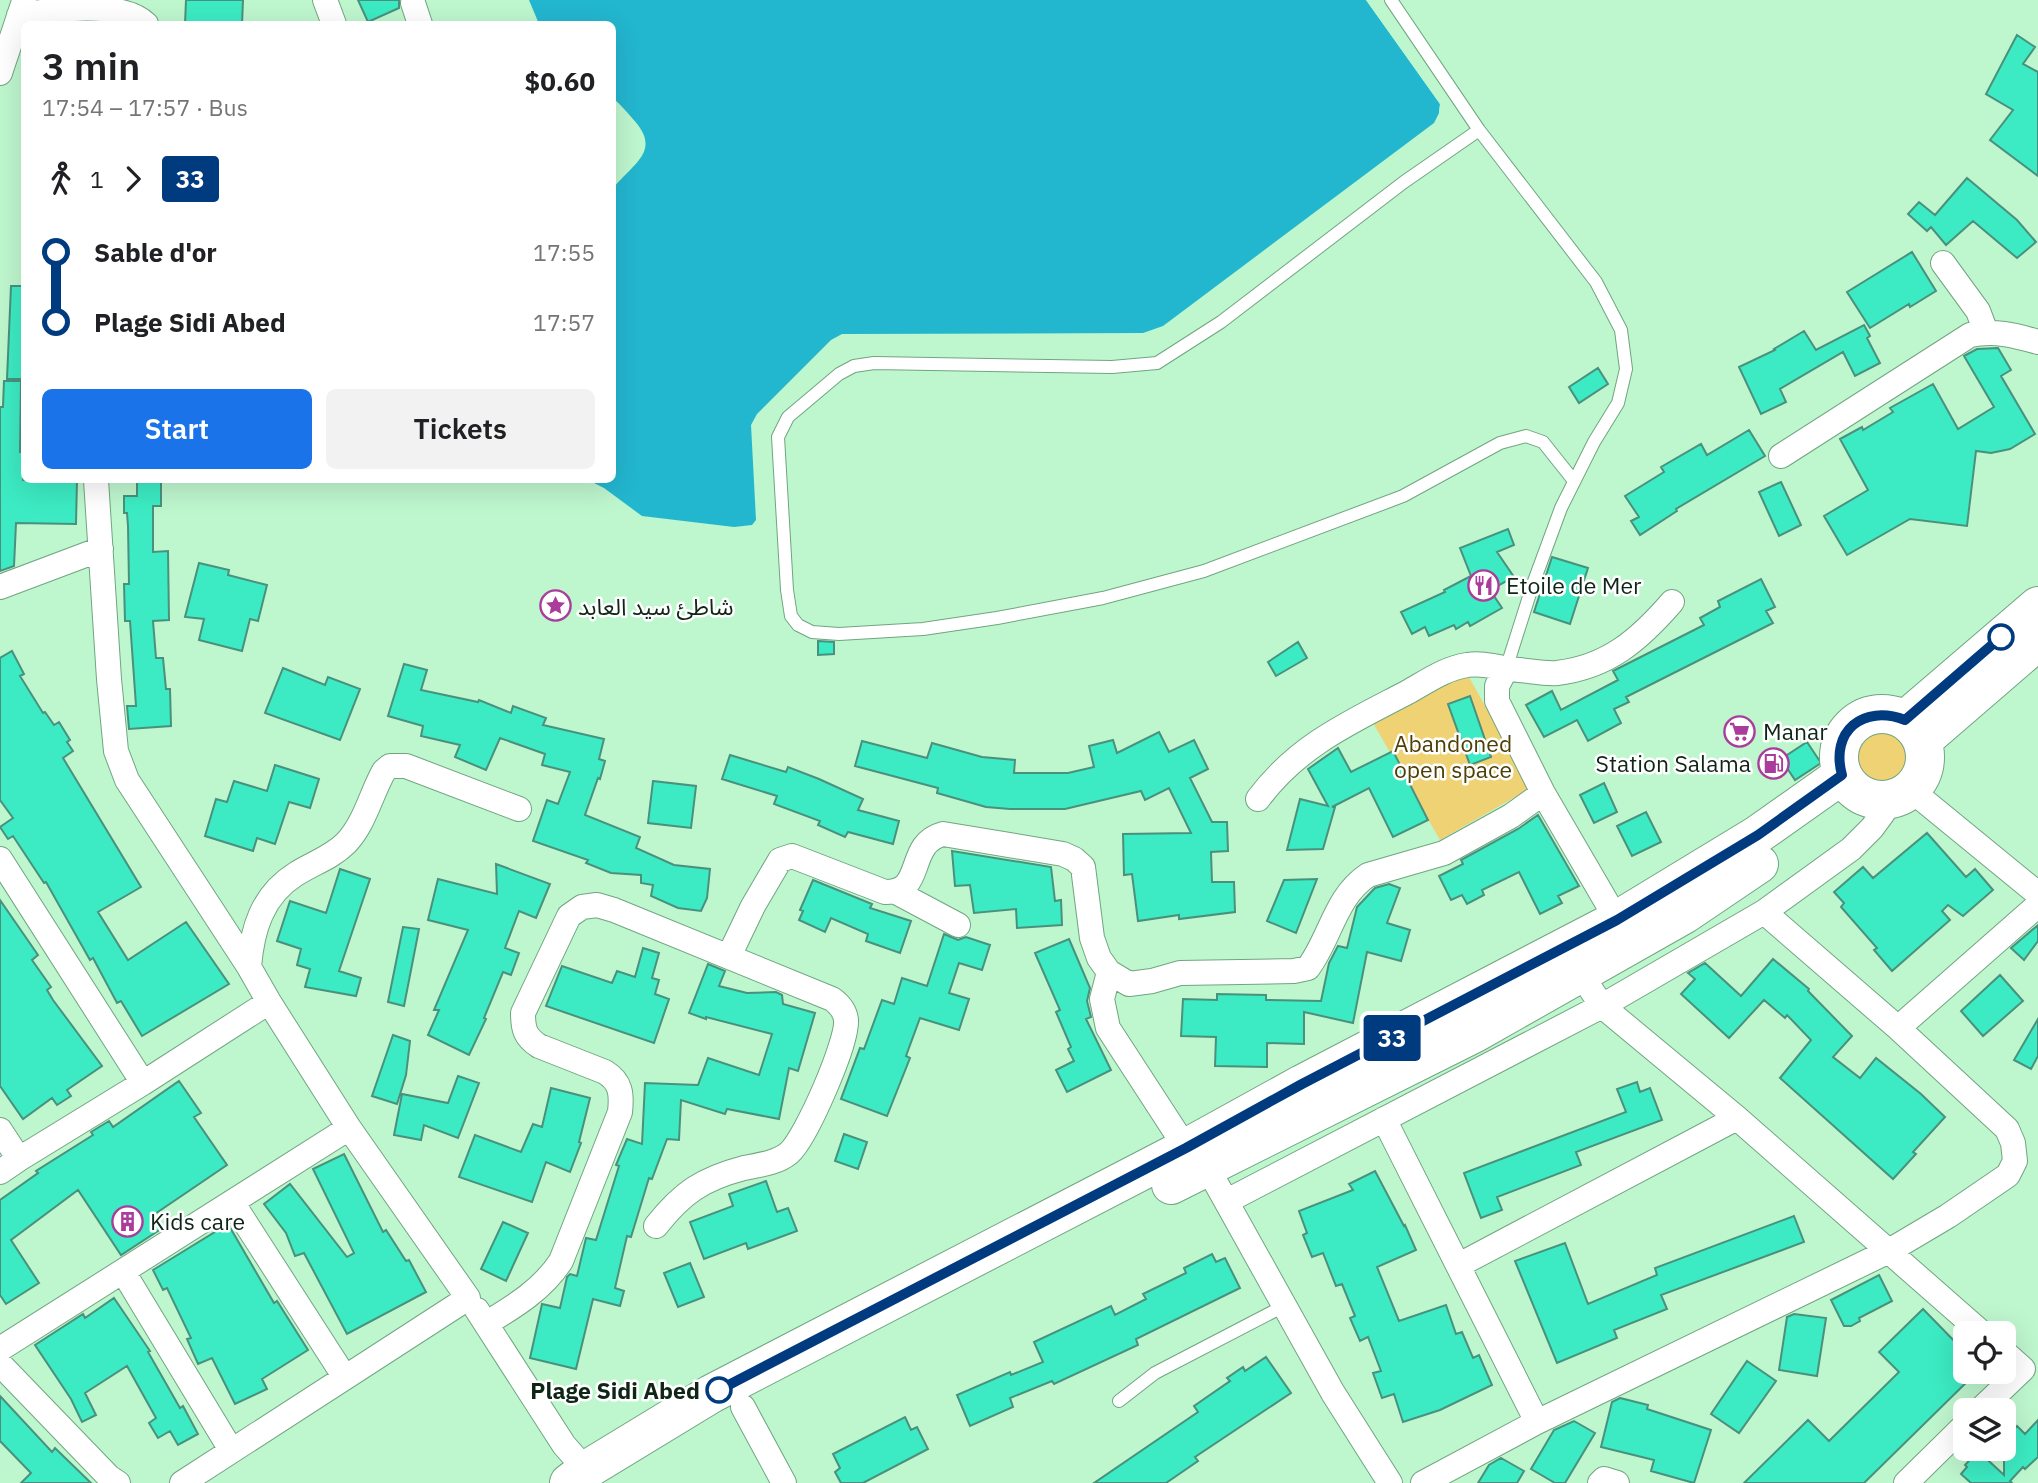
<!DOCTYPE html>
<html lang="en">
<head>
<meta charset="utf-8">
<style>
  :root { --surface:#fff; --page:#f2f2f2; --text:#202124; --muted:#757577; --accent:#1a73e8 }
  body { margin:0; font-family:"IBM Plex Sans","Noto Sans Arabic",sans-serif; background:var(--page); color:var(--text); height:100vh; display:flex; flex-direction:column; font-size:26px; white-space:nowrap }
  * { box-sizing:border-box; margin:0 }
  p { font-size:23px; color:var(--muted) }
  .icon { flex:none; width:38px; height:38px; fill:none; stroke:currentColor; stroke-width:2; stroke-linecap:round; stroke-linejoin:round }
  .map { position:relative; flex:1; overflow:hidden }
  .side { position:absolute; left:21px; top:21px; width:595px; height:462px; display:flex; flex-direction:column; background:var(--surface); border-radius:10px; box-shadow:0 7px 28px #0002 }
  .side>* { flex:none }
  .badge { padding:0 14px; border-radius:5px; font-size:24px; line-height:46px }
  .fabs { position:absolute; left:1953px; top:1321px; display:grid; gap:14px }
  .fabs a { display:grid; place-items:center; width:63px; height:63px; border-radius:10px; background:var(--surface); box-shadow:0 7px 28px #0002; font-size:35px }
  .map>.badge { position:absolute; translate:-50% -50%; box-shadow:0 0 0 4px #fff }
  .legs { display:flex; align-items:center; gap:10px; height:77px; padding:0 21px; font-size:23px }
  .legs p { margin-inline-start:auto }
  .summary { display:flex; align-items:center; justify-content:space-between; height:119px; padding:0 21px }
  h1 { font-size:38px; font-weight:600; line-height:52px }
  .action { display:flex; gap:14px; margin-top:auto; padding:14px 21px }
  .action a { flex:1; height:80px; border-radius:10px; background:var(--accent); color:#fff; font-size:28px; font-weight:600; line-height:80px; text-align:center }
  .action a+a { background:var(--page); color:var(--text) }
  ul { padding:0 21px; list-style:none }
  li { display:flex; align-items:center; gap:24px; height:70px; font-size:26px }
  li i { display:grid; place-items:center; width:10px; height:100%; margin:0 9px; background:currentColor }
  li i::after { content:''; width:18px; height:18px; margin:-9px; border:5px solid; border-radius:50%; background:var(--surface) }
  li p { margin-inline-start:auto }
  li:first-child i { background:linear-gradient(#0000 50%,currentColor 0) }
  li:last-child i { background:linear-gradient(currentColor 50%,#0000 0) }
  .map>svg:first-child { display:block }
  .green { fill:#eed274 }
  .water { fill:#23b6cf }
  .pier { fill:#bef6ce }
  .building { fill:#3cebc3; stroke:#49917d; stroke-width:2 }
  .lines { fill:none; stroke-linecap:round; stroke-linejoin:round }
  .service-casing { stroke:#70a580; stroke-width:14 }
  .minor-casing { stroke:#70a580; stroke-width:26 }
  .primary-casing { stroke:#70a580; stroke-width:40 }
  .service { stroke:#fff; stroke-width:12 }
  .minor { stroke:#fff; stroke-width:24 }
  .primary { stroke:#fff; stroke-width:38 }
  .line-1-casing { stroke:#fff; stroke-width:16 }
  .line-1 { stroke:#003b80; stroke-width:10 }
  .stop-1-dot { fill:#fff; stroke:#003b80; stroke-width:3.5 }
  .labels { text-anchor:middle; dominant-baseline:central; stroke-width:5; stroke-linejoin:round; paint-order:stroke }
  .poi-label { font-size:23px; fill:#0f2516; stroke:#fff; text-anchor:start }
  .park-label { font-size:23px; fill:#4d3f07; stroke:#fff }
  .stop-label { font-size:23px; font-weight:bold; fill:#0f2516; stroke:#fff; text-anchor:end }
</style>
</head>
<body>
<div class="map">
<svg width="2038" height="1483" viewBox="0 0 2038 1483">
  <rect width="100%" height="100%" fill="#bef6ce"/>
  <path class="green" d="M1465,670L1531,788L1440,840L1372,721Z
    M1851 759a29 29 0 1 1 58 0a29 29 0 1 1-58 0Z"/>
  <path class="water" d="M529,0H1366L1440,104L1439,113L1434,123L1163,326L1143,333L842,334L831,340L757,414L751,425L756,520L752,525L734,527L642,516L604,488L588,480H612L613,188C636,161 662,150 632,118C626,111 620,104 613,98L612,24H539Z"/>
  <path class="pier" d="M1366,0H1370L1443,102L1441,116L1439,113L1440,104Z"/>
  <path class="building" d="M186,0H243L242,24H185Z
    M358,0H399V8L368,22Z
    M2017,35L2035,47L2023,64L2038,72V176L1990,140L2013,110L1986,94Z
    M1967,178L2017,220L2036,242L2017,258L1973,221L1946,245L1931,227L1927,231L1908,214L1919,202L1935,215Z
    M1912,252L1936,291L1910,307L1909,304L1870,328L1847,292Z
    M11,286H24V379H7Z
    M1864,325L1870,336L1867,338L1880,363L1855,376L1843,352L1780,389L1786,402L1761,414L1739,367L1775,350L1774,349L1804,331L1816,350Z
    M1998,348L2011,370L2001,376L2035,434L2010,449L1991,453L1976,451L1967,526L1910,519L1847,555L1824,516L1868,490L1840,439L1862,427L1863,430L1893,412L1890,408L1933,384L1958,429L1994,407L1964,356L1977,349Z
    M1598,368L1608,384L1579,403L1569,387Z
    M4,381H21L20,452H23V480H77L76,524L16,523L14,566L0,571V407H3Z
    M1749,430L1765,456L1676,509L1677,511L1640,535L1631,521L1639,517L1625,496L1664,472L1661,467L1701,444L1707,455Z
    M137,480H161V506H153V552L168,551L169,620L153,621L156,658H163L166,689H170L171,726L129,729L127,706H136L130,621H125L124,584H129L128,526L127,513H124V496H137Z
    M1781,482L1801,525L1779,536L1759,492Z
    M1508,529L1514,545L1497,552L1514,577L1490,590L1502,608L1470,626L1468,622L1456,629L1454,625L1429,636L1425,627L1412,634L1401,612L1445,592L1444,590L1471,576L1460,548Z
    M1552,557L1588,568L1570,624L1534,612Z
    M199,563L229,570L228,575L267,585L258,621L250,619L242,651L199,640L204,619L185,617Z
    M1761,579L1775,607L1766,611L1773,623L1626,697L1629,702L1614,709L1621,723L1588,741L1577,720L1544,737L1526,705L1552,691L1561,710L1618,680L1613,671L1704,625L1700,618L1720,607L1718,601Z
    M818,641L834,642V654L818,655Z
    M1298,642L1307,658L1276,676L1268,662Z
    M12,651L24,674L20,676L43,713L45,712L54,725L59,722L70,740L67,742L73,751L63,758L141,887L98,912L128,960L186,922L229,984L142,1036L121,1001L117,1003L93,958L90,960L46,882L44,883L13,836L8,839L0,827L13,818L0,800V658Z
    M404,664L427,670L421,690L478,702L479,700L511,713L513,706L546,718L543,725L604,739L599,759L605,761L600,779L598,778L585,815L640,837L636,848L674,865L710,869L707,898L701,911L678,908L651,896L653,885L641,883V875L611,873L586,863L588,860L533,841L547,800L558,804L570,772L542,765L545,754L500,738L486,770L455,757L460,745L421,736L423,726L388,716Z
    M283,668L325,685L328,677L360,689L340,740L265,713Z
    M1470,696L1491,757L1470,765L1448,704Z
    M1159,732L1169,752L1194,740L1208,769L1190,778L1212,822H1227L1228,851L1211,852L1212,882H1234L1235,912L1179,919V915L1138,921L1132,874L1124,875L1123,834L1191,833L1169,788L1145,800L1141,791L1065,809H1010L986,807L937,793L938,788L855,766L862,741L927,758L932,743L982,757L1015,760L1014,773H1068L1094,767L1089,746L1113,740L1117,753Z
    M1807,742L1821,763L1795,780L1781,759Z
    M1338,748L1351,772L1393,751L1428,820L1393,837L1369,788L1332,807H1335L1323,849L1287,850L1300,799L1328,806L1308,769Z
    M730,755L786,772L788,767L819,779L863,799L858,810L899,821L893,844L848,832L845,837L818,825L820,821L774,804L777,796L722,779Z
    M275,765L319,779L310,808L289,802L275,844L257,838L253,851L205,836L216,799L227,802L234,781L267,791Z
    M653,781L696,786L691,828L648,823Z
    M1604,783L1617,812L1594,823L1580,795Z
    M1646,812L1661,842L1632,856L1617,826Z
    M1538,815L1579,886L1558,896L1562,903L1540,914L1519,872L1482,890L1484,895L1467,904L1462,895L1451,900L1439,876L1463,864L1461,860L1518,829Z
    M1927,833L1966,877L1975,869L1993,890L1963,916L1948,905L1942,911L1950,920L1892,971L1874,950L1877,948L1841,907L1844,903L1834,892L1863,867L1873,878Z
    M952,851L1051,867L1055,901L1061,900L1062,925L1017,928L1016,909L974,913L970,885L955,886Z
    M496,864L550,884L536,918L519,911L505,948L519,953L511,975L503,972L484,1018L486,1019L469,1055L428,1035L439,1010H434L468,930L428,920L438,879L497,894Z
    M340,869L370,879L339,971L361,978L356,996L305,987L310,969L297,965L301,949L277,941L290,901L326,913Z
    M1317,879L1296,933L1267,921L1284,880Z
    M813,880L872,904L870,908L911,921L900,953L866,941L868,934L831,918L825,932L799,920L803,911L800,910Z
    M1389,884L1400,888L1387,923L1410,930L1401,961L1367,952L1353,1023L1304,1012V1044L1267,1043V1067L1215,1066L1216,1037L1181,1036L1183,999L1217,1000V994L1266,995V1000L1321,1001L1329,963L1338,946L1347,948L1357,907L1375,888Z
    M0,900L38,955L32,960L51,987L47,990L53,1000L102,1066L67,1090L71,1096L57,1105L52,1098L23,1119L0,1086Z
    M2038,925V941L2024,960L2011,948Z
    M403,927L419,929L404,1006L388,1002Z
    M944,934L958,940L966,937L990,945L982,970L959,963L949,993L969,999L959,1030L920,1018L906,1056L910,1058L887,1116L841,1099L860,1048L864,1049L882,1000L894,1004L902,978L927,986Z
    M1069,939L1090,988L1087,1001L1091,1017L1086,1019L1111,1070L1067,1092L1056,1070L1074,1061L1068,1049L1071,1047L1056,1012L1060,1010L1035,953Z
    M643,948L659,953L652,978L659,980L655,994L669,999L654,1043L546,1006L562,966L612,983L617,971L635,977Z
    M1773,959L1809,989L1808,991L1852,1036L1833,1057L1860,1078L1876,1058L1921,1094L1945,1117L1913,1152L1916,1154L1893,1179L1780,1078L1811,1040L1787,1015L1785,1018L1764,1000L1729,1038L1681,994L1695,979L1688,973L1705,963L1741,996Z
    M708,964L725,971L719,986L747,993L776,992L782,995L783,1004L815,1013L798,1071L789,1068L779,1119L727,1109L725,1114L681,1100L679,1140L667,1139L652,1179L649,1178L631,1237L627,1236L615,1288L624,1291L620,1306L593,1299L576,1369L530,1358L542,1304L560,1308L567,1277L570,1274L577,1276L586,1238L596,1240L619,1166L616,1165L627,1139L642,1144L645,1083L698,1085L708,1058L759,1075L772,1034L706,1017V1019L689,1013Z
    M2000,975L2023,1001L1983,1036L1961,1011Z
    M2038,1019V1056L2031,1069L2014,1060Z
    M393,1035L410,1041L406,1075L397,1104L372,1096Z
    M458,1076L479,1083L458,1138L424,1125L421,1140L394,1135L402,1094L448,1103Z
    M179,1081L201,1113L194,1117L227,1165L152,1216L161,1229L121,1255L78,1190L11,1240L39,1283L6,1304L0,1295V1200L38,1173L36,1171L93,1135L91,1132L109,1121L113,1127Z
    M1637,1082L1640,1092L1650,1088L1662,1120L1576,1152L1581,1165L1497,1197L1502,1210L1481,1218L1464,1173L1626,1112L1617,1089Z
    M551,1088L590,1098L579,1142L581,1143L570,1172L546,1162L532,1202L459,1177L475,1135L521,1152L533,1124L542,1127Z
    M844,1134L867,1142L858,1169L835,1161Z
    M344,1154L383,1232L386,1230L406,1261L409,1260L426,1292L347,1334L304,1253L295,1256L286,1233L264,1204L290,1184L347,1257L354,1253L313,1169Z
    M1375,1171L1404,1226L1405,1225L1416,1250L1377,1267L1399,1321L1446,1305L1456,1334L1462,1332L1473,1358L1479,1355L1492,1385L1440,1410L1403,1422L1394,1394L1382,1398L1373,1373L1381,1371L1368,1337L1360,1341L1350,1318L1355,1316L1342,1284L1336,1286L1323,1253L1312,1257L1303,1235L1307,1233L1299,1211L1353,1190L1349,1184Z
    M766,1181L777,1212L788,1208L797,1231L748,1249L746,1243L704,1259L690,1222L733,1206L729,1194Z
    M1794,1216L1804,1242L1661,1295L1667,1309L1614,1330L1617,1338L1557,1363L1515,1261L1565,1243L1588,1304L1657,1275L1655,1268Z
    M503,1222L528,1233L506,1281L481,1269Z
    M228,1224L274,1303L277,1301L308,1350L262,1379L267,1389L235,1404L212,1358L198,1364L187,1339L191,1338L167,1288L163,1290L153,1270Z
    M1212,1254L1216,1262L1225,1258L1240,1288L1136,1339L1138,1345L1054,1384L1052,1381L1010,1398L1013,1407L970,1426L957,1395L1010,1372L1011,1375L1043,1362L1034,1342L1111,1306L1115,1315L1146,1299L1143,1294L1186,1273L1184,1268Z
    M690,1263L704,1297L678,1307L664,1273Z
    M1879,1275L1892,1301L1859,1318L1860,1321L1851,1326H1844L1831,1300Z
    M114,1298L150,1351L148,1352L180,1408L183,1406L198,1434L178,1445L170,1431L158,1438L149,1423L156,1418L127,1366L85,1393L96,1415L82,1422L71,1399L35,1345L83,1314L85,1318Z
    M1923,1309L1965,1352V1372H1977L1864,1483H1744L1808,1420L1829,1441L1899,1372L1879,1352Z
    M1794,1314L1826,1318L1817,1376L1779,1370L1787,1317Z
    M1266,1357L1291,1393L1195,1457L1198,1461L1166,1483H1094L1198,1412L1194,1406L1230,1381L1227,1378L1243,1367L1245,1371Z
    M1747,1361L1776,1381L1739,1433L1711,1414Z
    M0,1396L52,1452L55,1448L91,1483H21L31,1473L0,1441Z
    M1620,1398L1648,1405L1647,1409L1711,1430L1694,1483L1651,1471L1654,1460L1601,1447L1612,1402Z
    M905,1417L911,1430L917,1427L928,1449L863,1483H841L835,1472L840,1468L833,1454Z
    M2038,1420V1457L2025,1469L2023,1467L2010,1481L2012,1483H1971L1961,1474L1967,1467L1965,1465L1978,1451L2004,1475V1439L2017,1426L2025,1434Z
    M1574,1421L1595,1433L1565,1483H1555L1531,1469L1554,1430Z
    M1501,1458L1524,1471L1517,1483H1478L1489,1465Z"/>
  <g class="lines">
    <defs>
      <path id="service" d="M1391,0L1479,130L1596,282L1621,330L1626,369L1618,403L1594,442L1561,508L1533,584L1506,669
        M1479,130L1404,182L1221,322L1157,363L1112,367L874,363L854,366L839,374L788,417L778,437L787,590L791,616L798,625L812,632L839,634L923,629L997,618L1103,598L1204,571L1403,496L1500,443L1526,436L1543,442L1574,481
        M1119,1401L1155,1373L1284,1306"/>
      <path id="minor" d="M325,0L334,24
        M413,3L420,24
        M19,15C53,10 122,0 146,24
        M0,73L24,1
        M1943,263L1978,311L1986,332
        M1781,456L1970,335C1994,330 2014,335 2038,342
        M96,480L109,679L116,751L127,780L249,967L269,1002
        M0,587L101,549
        M1506,669L1497,686V701L1543,793L1617,920
        M1911,790L2038,894
        M1258,799C1298,745 1351,722 1408,692C1426,682 1446,668 1467,665C1485,662 1502,669 1519,670C1531,671 1545,674 1557,673C1608,667 1639,640 1672,602
        M0,859L143,1083L19,1159
        M896,892L958,925
        M1764,912L1898,1028
        M729,956L753,906L780,860L792,856L885,892C926,893 905,844 943,834L1063,854L1074,859L1083,867L1092,938L1099,958L1109,972L1129,984L1152,981L1180,973L1294,971L1308,968C1331,937 1335,897 1368,875L1444,853L1511,816L1543,793
        M249,967C252,930 262,895 296,874C313,863 331,858 346,843C365,823 371,794 384,771L390,766H406L519,809
        M1109,972L1102,999L1108,1028L1186,1148
        M1580,973L1602,1006L1737,1118L1983,1334
        M143,1083L269,1002L349,1128L468,1298L182,1483
        M1384,1119L1537,1422
        M0,1130L19,1159L0,1172
        M1207,1167L1333,1393L1390,1483
        M1227,1201L1602,1006L1764,912L1851,849L1872,828L1883,813L1887,800
        M232,1202L344,1376
        M1459,1265L1737,1118
        M124,1273L231,1450
        M477,1310L564,1445L586,1470
        M487,1323C515,1306 543,1289 561,1261L620,1112C622,1094 621,1082 605,1072L539,1046C525,1037 523,1029 523,1013L569,916L582,907L597,905L614,910L832,999C839,1004 845,1011 846,1020C848,1042 806,1138 789,1153C777,1163 759,1165 744,1168C702,1179 682,1193 656,1226
        M0,1349L349,1128
        M0,1364L109,1477L118,1483
        M743,1407L784,1483
        M1980,1410L2023,1369L2004,1352
        M1423,1483L1537,1422L1889,1251L1948,1216L2008,1175L2015,1161L2013,1143L2007,1129L1898,1028L2038,905
        M1600,1483L1604,1479L1617,1483
        M1906,1483L1965,1425"/>
      <path id="primary" d="M1839 757a43 43 0 1 1 86 0a43 43 0 1 1-86 0Z
        M1905,720L2038,606
        M1922,741L2038,641
        M1171,1185L1475,1033L1685,914L1759,864
        M569,1483L586,1470L711,1394L1186,1148L1302,1084L1617,920L1757,835L1842,775"/>
    </defs>
    <use href="#service" class="service-casing"/>
    <use href="#minor" class="minor-casing"/>
    <use href="#primary" class="primary-casing"/>
    <use href="#service" class="service"/>
    <use href="#minor" class="minor"/>
    <use href="#primary" class="primary"/>
  </g>
  <g class="lines">
    <defs>
      <path id="line-1" d="M719,1390L1186,1148L1302,1084L1617,920L1758,835L1842,775C1830,731 1863,704 1905,720L2001,637"/>
    </defs>
    <use href="#line-1" class="line-1-casing"/>
    <use href="#line-1" class="line-1"/>
  </g>
  <defs>
    <symbol id="restaurant-ring" viewBox="-11 -11 22 22"><circle r="9.5" fill="#fff" stroke="#aa3c9b" stroke-width="1.5"/><path d="M-5-6h1v4h1v-4h1v4h1v-4h1v5L-1.5 .5V6h-2V.5L-5-1ZM5-6V6H3V1.5H1.5Q1.5-4 5-6Z" fill="#aa3c9b"/></symbol>
    <symbol id="sight-ring" viewBox="-11 -11 22 22"><circle r="9.5" fill="#fff" stroke="#aa3c9b" stroke-width="1.5"/><path d="M0-6L1.8-2.2L6-1.7L2.9 1.2L3.7 5.4L0 3.3L-3.7 5.4L-2.9 1.2L-6-1.7L-1.8-2.2Z" fill="#aa3c9b"/></symbol>
    <symbol id="supermarket-ring" viewBox="-11 -11 22 22"><circle r="9.5" fill="#fff" stroke="#aa3c9b" stroke-width="1.5"/><path d="M-6-5.5h2.5l.6 2H6L4.5 2H-2.5L-4.4-4H-6ZM-1.5 3.2a1.3 1.3 0 1 0 .1 0ZM3 3.2a1.3 1.3 0 1 0 .1 0Z" fill="#aa3c9b"/></symbol>
    <symbol id="fuel-ring" viewBox="-11 -11 22 22"><circle r="9.5" fill="#fff" stroke="#aa3c9b" stroke-width="1.5"/><path d="M-5.5-6h7V0h2V4h1.3V-2.5L3-4.5l.8-.8L6-3V5H2.5V1h-1V6h-7ZM-4.2-4.7v3.2H.2V-4.7Z" fill="#aa3c9b"/></symbol>
    <symbol id="building-ring" viewBox="-11 -11 22 22"><circle r="9.5" fill="#fff" stroke="#aa3c9b" stroke-width="1.5"/><path d="M-4-6H4V6H1V3H-1V6H-4ZM-2.5-4.3h1.7v1.8h-1.7ZM.8-4.3h1.7v1.8H.8ZM-2.5-1h1.7V.8h-1.7ZM.8-1h1.7V.8H.8Z" fill="#aa3c9b"/></symbol>
  </defs>
  <g fill-rule="evenodd">
    <use href="#restaurant-ring" x="1466" y="568" width="35" height="35"/>
    <use href="#sight-ring" x="538" y="588" width="35" height="35"/>
    <use href="#supermarket-ring" x="1722" y="714" width="35" height="35"/>
    <use href="#fuel-ring" x="1756" y="746" width="35" height="35"/>
    <use href="#building-ring" x="110" y="1204" width="35" height="35"/>
  </g>
  <g class="stop-1-dot">
    <circle cx="2001" cy="637" r="12"/>
    <circle cx="719" cy="1390" r="12"/>
  </g>
  <g class="labels">
    <g class="poi-label">
      <text x="1506" y="585">Etoile de Mer</text>
      <text x="578" y="606">شاطئ سيد العابد</text>
      <text x="1763" y="731">Manar</text>
      <text x="1751" y="763" text-anchor="end">Station Salama</text>
      <text x="150" y="1221">Kids care</text>
    </g>
    <g class="park-label">
      <text x="1453" y="743">Abandoned<tspan x="1453" dy="26">open space</tspan></text>
    </g>
    <g class="stop-label">
      <text x="700" y="1390">Plage Sidi Abed</text>
    </g>
  </g>
</svg>
<div class="fabs">
<a><svg class="icon" aria-label="locate" viewBox="0 0 24 24"><circle cx="12" cy="12" r="6"/><path d="M12 2v4M12 18v4M2 12h4M18 12h4"/></svg></a>
<a><svg class="icon" aria-label="layers" viewBox="0 0 24 24"><path d="M12 4l9 5-9 5-9-5zM3 14l9 5 9-5"/></svg></a>
</div>
<b class="badge" style="left:1392px;top:1038px;background:#003b80;color:#fff">33</b>
<section class="side">
<div class="summary"><div><h1>3 min</h1><p>17:54 – 17:57 · Bus</p></div><b>$0.60</b></div>
<div class="legs"><svg class="icon" aria-label="walk" viewBox="0 0 24 24"><circle cx="13" cy="4" r="2"/><path d="M13 8l-2 6 4 7M11 14l-3 7M7 12l3-4h3l4 4"/></svg>1<svg class="icon" aria-label="forward" viewBox="0 0 24 24"><path d="M9 5l7 7-7 7"/></svg><b class="badge" style="background:#003b80;color:#fff">33</b></div>
<ul>
<li><i style="color:#003b80"></i><b>Sable d'or</b><p>17:55</p></li>
<li><i style="color:#003b80"></i><b>Plage Sidi Abed</b><p>17:57</p></li>
</ul>
<div class="action"><a>Start</a><a>Tickets</a></div>
</section>
</div>
</body>
</html>
